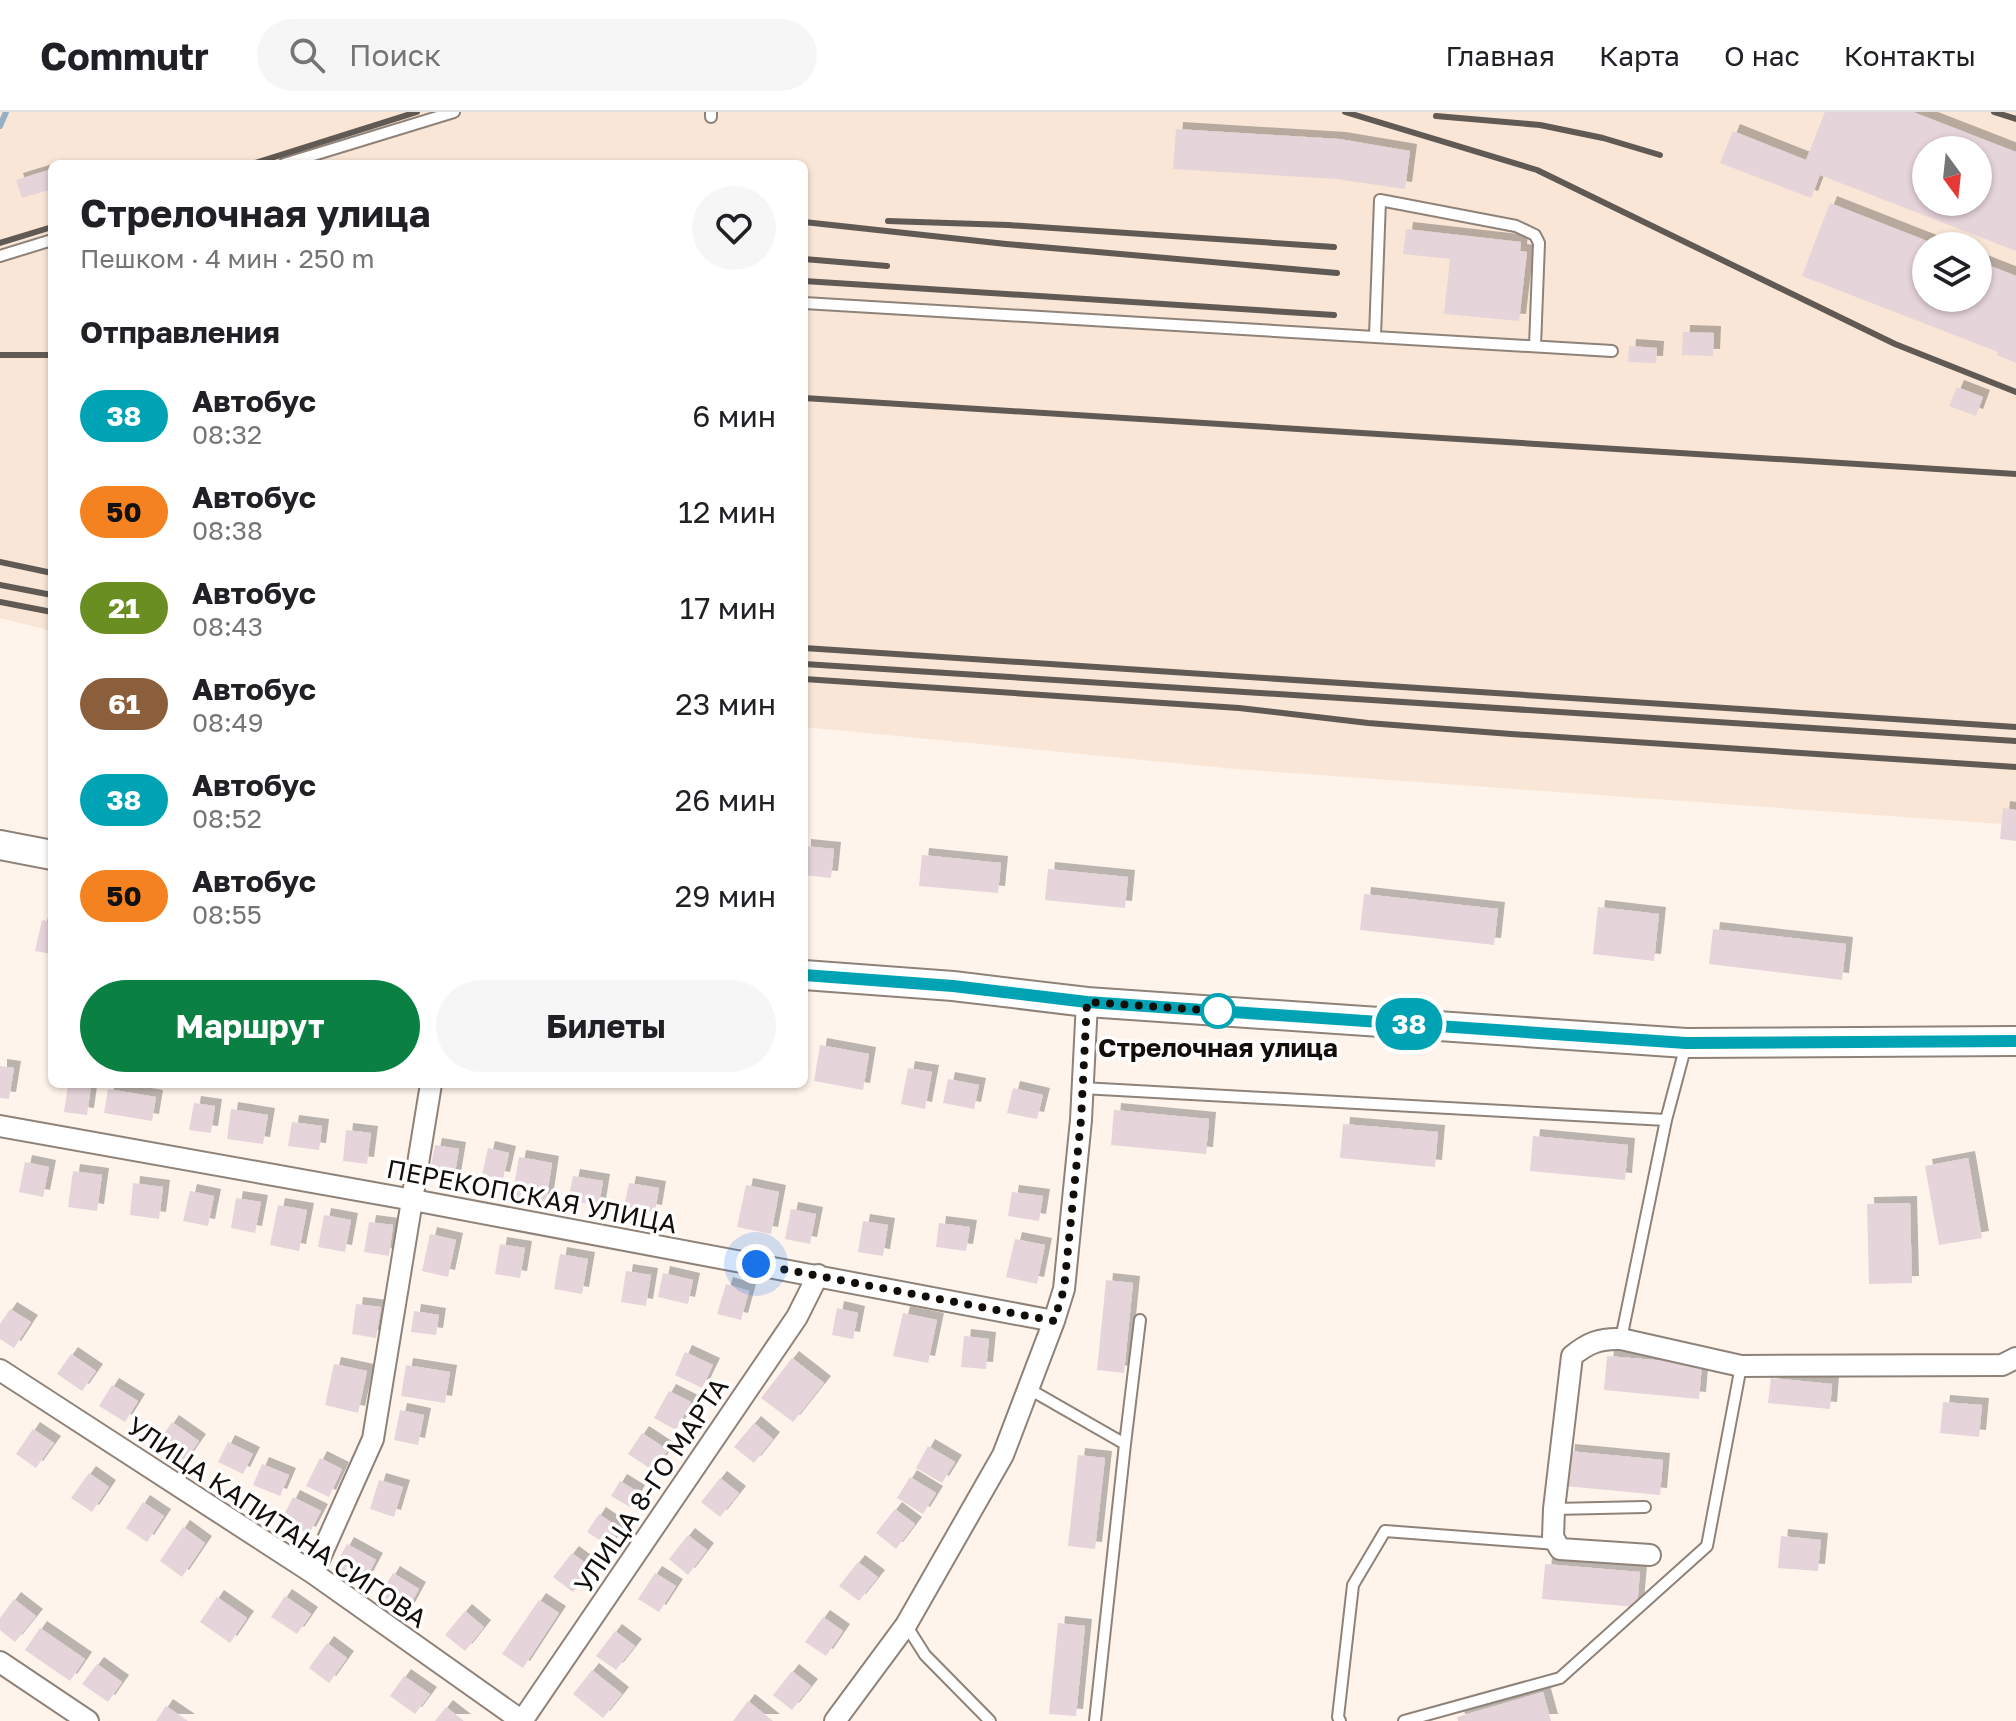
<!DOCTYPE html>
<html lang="ru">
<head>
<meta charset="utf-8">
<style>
  :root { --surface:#fff; --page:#f6f6f6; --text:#202124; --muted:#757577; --line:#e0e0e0; --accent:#0b8043 }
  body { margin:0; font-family:"Golos Text",sans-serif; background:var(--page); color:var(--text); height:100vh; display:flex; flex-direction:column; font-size:30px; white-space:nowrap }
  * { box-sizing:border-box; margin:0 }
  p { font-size:26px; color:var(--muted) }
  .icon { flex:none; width:44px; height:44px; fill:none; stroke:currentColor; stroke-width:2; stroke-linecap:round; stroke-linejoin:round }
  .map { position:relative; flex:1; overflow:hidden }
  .drawer { position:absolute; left:48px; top:48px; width:760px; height:928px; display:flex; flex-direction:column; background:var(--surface); border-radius:12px; box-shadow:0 2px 6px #0004 }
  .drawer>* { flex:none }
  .badge { padding:0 16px; border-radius:26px; font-size:28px; line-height:52px }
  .needle { width:52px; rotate:165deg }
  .controls { position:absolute; left:1912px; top:24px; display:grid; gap:16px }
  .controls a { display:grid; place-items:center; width:80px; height:80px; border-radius:50%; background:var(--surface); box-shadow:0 2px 6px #0004; font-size:40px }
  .you { position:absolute; width:40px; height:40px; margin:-20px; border:6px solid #fff; border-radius:50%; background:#1a73e8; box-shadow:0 0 0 12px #1a73e833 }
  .map>.badge { position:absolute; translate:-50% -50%; box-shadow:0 0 0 4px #fff }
  h2 { padding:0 32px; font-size:30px; line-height:72px }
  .round { display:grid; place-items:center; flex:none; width:84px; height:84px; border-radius:42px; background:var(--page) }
  .overview { display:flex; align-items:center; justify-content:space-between; height:136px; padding:0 32px }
  h1 { font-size:38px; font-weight:700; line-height:60px }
  .button { display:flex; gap:16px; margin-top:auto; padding:16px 32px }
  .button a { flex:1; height:92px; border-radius:48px; background:var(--accent); color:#fff; font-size:32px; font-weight:700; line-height:92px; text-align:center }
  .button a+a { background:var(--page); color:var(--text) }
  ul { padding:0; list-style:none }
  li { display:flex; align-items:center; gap:24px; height:96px; padding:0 32px }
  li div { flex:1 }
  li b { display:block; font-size:30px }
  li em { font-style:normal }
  li .badge { min-width:88px; font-weight:700; text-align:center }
  header { display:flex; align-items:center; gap:48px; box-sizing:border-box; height:112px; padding:0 40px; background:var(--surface); border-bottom:2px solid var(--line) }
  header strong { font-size:38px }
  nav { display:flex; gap:44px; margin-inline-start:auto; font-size:28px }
  .search { width:560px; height:72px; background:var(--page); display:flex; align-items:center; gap:20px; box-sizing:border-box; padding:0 28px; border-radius:44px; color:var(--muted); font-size:30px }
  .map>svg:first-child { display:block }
  .built { fill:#f9e6d6; fill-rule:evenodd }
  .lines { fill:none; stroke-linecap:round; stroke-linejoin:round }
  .stream { stroke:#94afc6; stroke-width:6 }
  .building { fill:#e5d4da; fill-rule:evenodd; filter:url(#shadow) }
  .lane-casing { stroke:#8e8279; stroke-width:14 }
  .street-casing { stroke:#8e8279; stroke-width:24 }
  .secondary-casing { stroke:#8e8279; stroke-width:32 }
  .lane { stroke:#fff; stroke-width:10 }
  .street { stroke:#fff; stroke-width:20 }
  .secondary { stroke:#fff; stroke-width:28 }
  .rail { stroke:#605954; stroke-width:6 }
  .line-casing { stroke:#fff; stroke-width:18 }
  .line { stroke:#00a3b4; stroke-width:12 }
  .walk { stroke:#120e0a; stroke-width:8; stroke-dasharray:0 14.4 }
  .stop-dot { fill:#fff; stroke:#00a3b4; stroke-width:4 }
  .labels { text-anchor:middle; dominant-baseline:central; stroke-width:7; stroke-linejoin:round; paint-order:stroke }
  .stop-label { font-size:26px; font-weight:bold; fill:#120e0a; stroke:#fff }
  .street-label { font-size:26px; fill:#120e0a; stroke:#fff }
</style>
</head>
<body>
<header>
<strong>Commutr</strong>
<div class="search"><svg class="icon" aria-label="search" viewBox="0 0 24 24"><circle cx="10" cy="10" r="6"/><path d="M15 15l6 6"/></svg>Поиск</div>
<nav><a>Главная</a><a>Карта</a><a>О нас</a><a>Контакты</a></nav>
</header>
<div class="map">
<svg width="2016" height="1609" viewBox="0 0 2016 1609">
  <defs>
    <filter id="shadow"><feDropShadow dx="7" dy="-7" stdDeviation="0" flood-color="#0004"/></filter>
  </defs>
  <rect width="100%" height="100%" fill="#fff4ec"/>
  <path class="built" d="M0,0H2016V713L1235,657L804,615V52H52V519L0,506ZM1926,38H1978V90H1926ZM1926,134H1978V186H1926Z"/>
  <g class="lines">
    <path class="stream" d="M0,14L6,0"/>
  </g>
  <path class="building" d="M1825,0H1913L2016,40V139L1820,63L1811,86L1720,51L1733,19L1806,48ZM1926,38H1978V90H1926Z
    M1176,17L1339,27L1410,39L1405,77L1336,67L1173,57Z
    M52,57V77L22,86L16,68Z
    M1830,91L1940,134H1926V186H1978V149L2016,164V251L1997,243L1998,240L1802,164Z
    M1406,117L1521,130L1520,139L1527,140L1519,209L1444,202L1450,147L1403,142Z
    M1683,220L1714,221L1713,244L1682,243Z
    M1629,234L1657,236L1656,251L1628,250Z
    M1957,275L1983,285L1976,304L1949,294Z
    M2003,696L2016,698V729L2000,727Z
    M804,734L834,737L831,766L804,763Z
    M922,743L1001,751L998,781L919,774Z
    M1048,757L1128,765L1125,796L1045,788Z
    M1364,782L1498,797L1494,833L1360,818Z
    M1598,795L1659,802L1654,849L1593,842Z
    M42,808L52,810V842L35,839Z
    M1713,817L1846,832L1842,868L1709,852Z
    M820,933L869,942L863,978L814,969Z
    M0,954L14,956L9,987L0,986Z
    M908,956L932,960L925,997L901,992Z
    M948,967L979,973L974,997L943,991Z
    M68,972L91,974L87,1003L64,1000Z
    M1013,976L1043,983L1037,1007L1007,1001Z
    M108,977L156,985L152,1009L104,1001Z
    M194,991L215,994L211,1021L189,1018Z
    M231,997L268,1003L263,1032L227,1027Z
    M1114,998L1209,1007L1206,1042L1111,1033Z
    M292,1010L322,1014L319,1038L288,1034Z
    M1343,1012L1438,1020L1435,1055L1340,1046Z
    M346,1018L371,1021L367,1052L343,1049Z
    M1533,1024L1628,1033L1625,1068L1530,1059Z
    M435,1033L459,1037L454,1067L429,1063Z
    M488,1036L509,1041L503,1067L482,1063Z
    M519,1045L552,1051L546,1090L512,1085Z
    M1968,1046L1982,1126L1939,1133L1925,1054Z
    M25,1050L49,1055L43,1085L19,1080Z
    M73,1059L102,1063L97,1099L68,1095Z
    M573,1064L603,1069L599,1094L568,1088Z
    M133,1071L163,1075L159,1107L130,1103Z
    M629,1071L659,1076L655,1100L624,1095Z
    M746,1073L779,1080L771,1122L737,1115Z
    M190,1079L214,1084L208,1114L183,1109Z
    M1012,1080L1043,1084L1039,1109L1008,1104Z
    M236,1086L261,1090L255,1121L231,1116Z
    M1910,1091L1912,1171L1869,1172L1867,1092Z
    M278,1093L307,1098L299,1139L270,1133Z
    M791,1097L816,1102L810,1132L785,1127Z
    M324,1103L351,1108L345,1140L318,1135Z
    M863,1109L888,1113L883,1144L858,1140Z
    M369,1110L393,1113L389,1144L364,1140Z
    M939,1111L970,1115L966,1139L936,1135Z
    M430,1122L456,1128L448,1165L422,1159Z
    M1015,1127L1045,1133L1037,1172L1006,1165Z
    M500,1132L525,1136L520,1166L495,1162Z
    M560,1142L588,1147L582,1182L554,1177Z
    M626,1159L651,1163L646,1194L621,1190Z
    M663,1161L693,1168L688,1192L658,1185Z
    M1106,1168L1133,1171L1124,1261L1097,1258Z
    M726,1172L749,1179L741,1208L717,1202Z
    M356,1192L381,1195L376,1226L352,1222Z
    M837,1196L858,1201L853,1227L832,1223Z
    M10,1197L31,1210L14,1236L0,1227V1212Z
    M414,1199L439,1203L436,1223L411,1220Z
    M903,1201L937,1208L928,1251L893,1244Z
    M964,1224L989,1227L986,1257L961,1255Z
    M685,1240L713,1253L702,1276L675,1263Z
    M71,1242L96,1259L82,1279L57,1262Z
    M1607,1244L1702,1252L1699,1287L1604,1278Z
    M792,1246L824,1271L793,1310L761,1286Z
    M334,1252L367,1259L358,1301L325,1293Z
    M406,1253L450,1260L445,1291L401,1284Z
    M1771,1266L1832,1272L1830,1297L1768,1291Z
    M112,1273L138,1289L125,1310L99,1294Z
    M669,1279L691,1290L676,1318L654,1306Z
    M1943,1290L1982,1293L1979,1325L1940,1321Z
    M400,1298L424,1303L418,1333L394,1328Z
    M172,1310L199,1329L185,1349L158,1331Z
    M754,1311L773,1327L754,1351L734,1335Z
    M33,1317L54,1331L36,1356L16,1342Z
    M642,1321L668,1338L654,1359L628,1342Z
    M228,1330L253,1342L243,1362L218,1350Z
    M928,1334L955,1350L942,1371L916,1356Z
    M1568,1339L1663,1348L1660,1383L1565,1374Z
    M1078,1343L1105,1346L1095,1437L1068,1434Z
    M320,1346L342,1357L329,1385L306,1374Z
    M262,1352L289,1363L280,1384L253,1373Z
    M89,1361L109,1375L92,1400L71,1386Z
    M910,1365L936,1381L923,1402L897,1386Z
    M720,1366L739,1381L720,1405L701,1390Z
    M379,1368L403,1375L394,1405L370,1397Z
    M620,1369L638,1380L630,1395L611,1384Z
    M293,1385L321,1399L309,1422L282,1407Z
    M143,1390L164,1404L147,1430L126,1416Z
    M895,1397L915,1412L896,1437L876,1421Z
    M599,1402L621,1417L609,1434L587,1420Z
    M183,1415L205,1431L182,1465L160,1449Z
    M688,1423L707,1438L688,1463L669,1447Z
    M1781,1424L1821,1428L1818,1459L1778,1456Z
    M347,1432L376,1448L363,1472L334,1456Z
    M572,1441L592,1456L573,1480L553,1465Z
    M858,1450L878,1465L859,1489L839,1474Z
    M1545,1452L1640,1460L1637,1495L1542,1487Z
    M393,1461L419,1477L407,1499L380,1483Z
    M655,1461L676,1474L659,1500L638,1487Z
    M285,1484L311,1502L297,1522L271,1505Z
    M217,1485L247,1506L230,1531L200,1510Z
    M14,1487L36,1504L15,1530L0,1518V1506Z
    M539,1488L559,1501L523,1556L502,1542Z
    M465,1499L484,1515L465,1539L445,1523Z
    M823,1505L843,1519L826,1544L805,1530Z
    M1058,1511L1085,1514L1076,1604L1049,1602Z
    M40,1516L85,1547L70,1569L25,1538Z
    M615,1519L635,1534L616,1558L596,1544Z
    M327,1531L347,1546L329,1571L309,1556Z
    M97,1552L122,1570L108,1590L82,1572Z
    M592,1558L622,1582L603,1606L573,1582Z
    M792,1559L811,1574L792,1598L773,1583Z
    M404,1564L430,1582L415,1602L390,1584Z
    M1543,1580L1551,1609H1458L1457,1605Z
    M748,1589L773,1609H733Z
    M166,1594L188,1609H156Z
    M446,1595L464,1609H435Z"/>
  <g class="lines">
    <defs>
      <path id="lane" d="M711,5V0
        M284,52L454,0
        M0,144L52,128
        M804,191L1612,239
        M1375,224L1380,88L1516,114L1535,123L1539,131L1535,234
        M1082,976L1666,1008
        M1621,1227L1666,1008L1686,933
        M1029,1277L1125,1332L1095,1609
        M1125,1332L1140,1208
        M1554,1397L1645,1395
        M906,1513L925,1543L990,1609
        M1340,1609L1338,1605L1353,1473L1385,1419L1556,1432
        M1404,1609L1560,1566L1707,1434L1741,1254"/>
      <path id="street" d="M0,1014L413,1088L1054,1209
        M0,1258L313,1461L522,1609
        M1650,1443L1560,1437L1553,1425L1554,1397L1572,1244C1588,1231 1600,1226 1621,1227L1741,1254L2002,1253L2016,1246
        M313,1461L373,1327L431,972
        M0,1550L88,1609
        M522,1609L797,1205L818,1163
        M835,1609L906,1513L1003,1343L1054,1209L1064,1177L1081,1008L1087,890"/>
      <path id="secondary" d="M0,733L52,743
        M804,863L953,874L1087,890L1686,931L2016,929"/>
    </defs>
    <use href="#lane" class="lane-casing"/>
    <use href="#street" class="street-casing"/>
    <use href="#secondary" class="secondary-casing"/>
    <use href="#lane" class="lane"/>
    <use href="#street" class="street"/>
    <use href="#secondary" class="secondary"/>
    <path class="rail" d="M1345,0L1537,58L1895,232L2016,280
      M1994,0L2016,7
      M1436,4L1540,13L1603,26L1660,43
      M252,52L417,0
      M888,109L1008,113L1334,135
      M804,110L1006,132L1337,161
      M0,131L52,115
      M804,147L887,154
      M804,169L1334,203
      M0,243H52
      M804,286L2016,362
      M0,450L52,461
      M0,473L52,483
      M0,490L52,500
      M804,536L2016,615
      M804,552L2016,629
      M804,567L1239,596L1368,611L1511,622L2016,655"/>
  </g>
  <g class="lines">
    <defs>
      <path id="line" d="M804,863L953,874L1087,890L1686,931L2016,929"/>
    </defs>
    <use href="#line" class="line-casing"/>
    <use href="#line" class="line"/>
    <path class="walk" d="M756,1152L1054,1209L1064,1177L1081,1008L1087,890L1218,899"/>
  </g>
  <circle class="stop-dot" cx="1218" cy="899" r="16"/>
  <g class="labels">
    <g class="stop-label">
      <text x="1218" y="935">Стрелочная улица</text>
    </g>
    <g class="street-label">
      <text transform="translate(532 1084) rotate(11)">ПЕРЕКОПСКАЯ УЛИЦА</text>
      <text transform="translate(651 1373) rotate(-56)">УЛИЦА 8-ГО МАРТА</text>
      <text transform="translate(277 1410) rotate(34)">УЛИЦА КАПИТАНА СИГОВА</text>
    </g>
  </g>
</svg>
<div class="controls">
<a><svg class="needle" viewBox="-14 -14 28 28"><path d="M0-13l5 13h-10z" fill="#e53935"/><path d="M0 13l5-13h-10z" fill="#757577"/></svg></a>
<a><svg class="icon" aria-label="layers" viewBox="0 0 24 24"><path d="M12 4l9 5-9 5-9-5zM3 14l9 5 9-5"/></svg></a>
</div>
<div class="you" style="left:756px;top:1152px"></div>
<b class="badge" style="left:1409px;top:912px;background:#00a3b4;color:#fff">38</b>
<section class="drawer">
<div class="overview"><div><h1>Стрелочная улица</h1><p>Пешком · 4 мин · 250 m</p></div><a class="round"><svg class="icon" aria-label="heart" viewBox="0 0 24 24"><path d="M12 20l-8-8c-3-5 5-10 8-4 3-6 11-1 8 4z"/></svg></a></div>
<h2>Отправления</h2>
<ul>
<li><span class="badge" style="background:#00a3b4;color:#fff">38</span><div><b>Автобус</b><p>08:32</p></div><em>6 мин</em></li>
<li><span class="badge" style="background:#f58220;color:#111">50</span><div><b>Автобус</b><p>08:38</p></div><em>12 мин</em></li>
<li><span class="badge" style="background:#6b8e23;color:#fff">21</span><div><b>Автобус</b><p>08:43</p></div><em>17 мин</em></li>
<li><span class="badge" style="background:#8b5e3c;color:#fff">61</span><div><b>Автобус</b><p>08:49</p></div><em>23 мин</em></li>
<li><span class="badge" style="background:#00a3b4;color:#fff">38</span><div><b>Автобус</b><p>08:52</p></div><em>26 мин</em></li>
<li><span class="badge" style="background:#f58220;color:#111">50</span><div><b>Автобус</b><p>08:55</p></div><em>29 мин</em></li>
</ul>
<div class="button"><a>Маршрут</a><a>Билеты</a></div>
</section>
</div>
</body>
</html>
